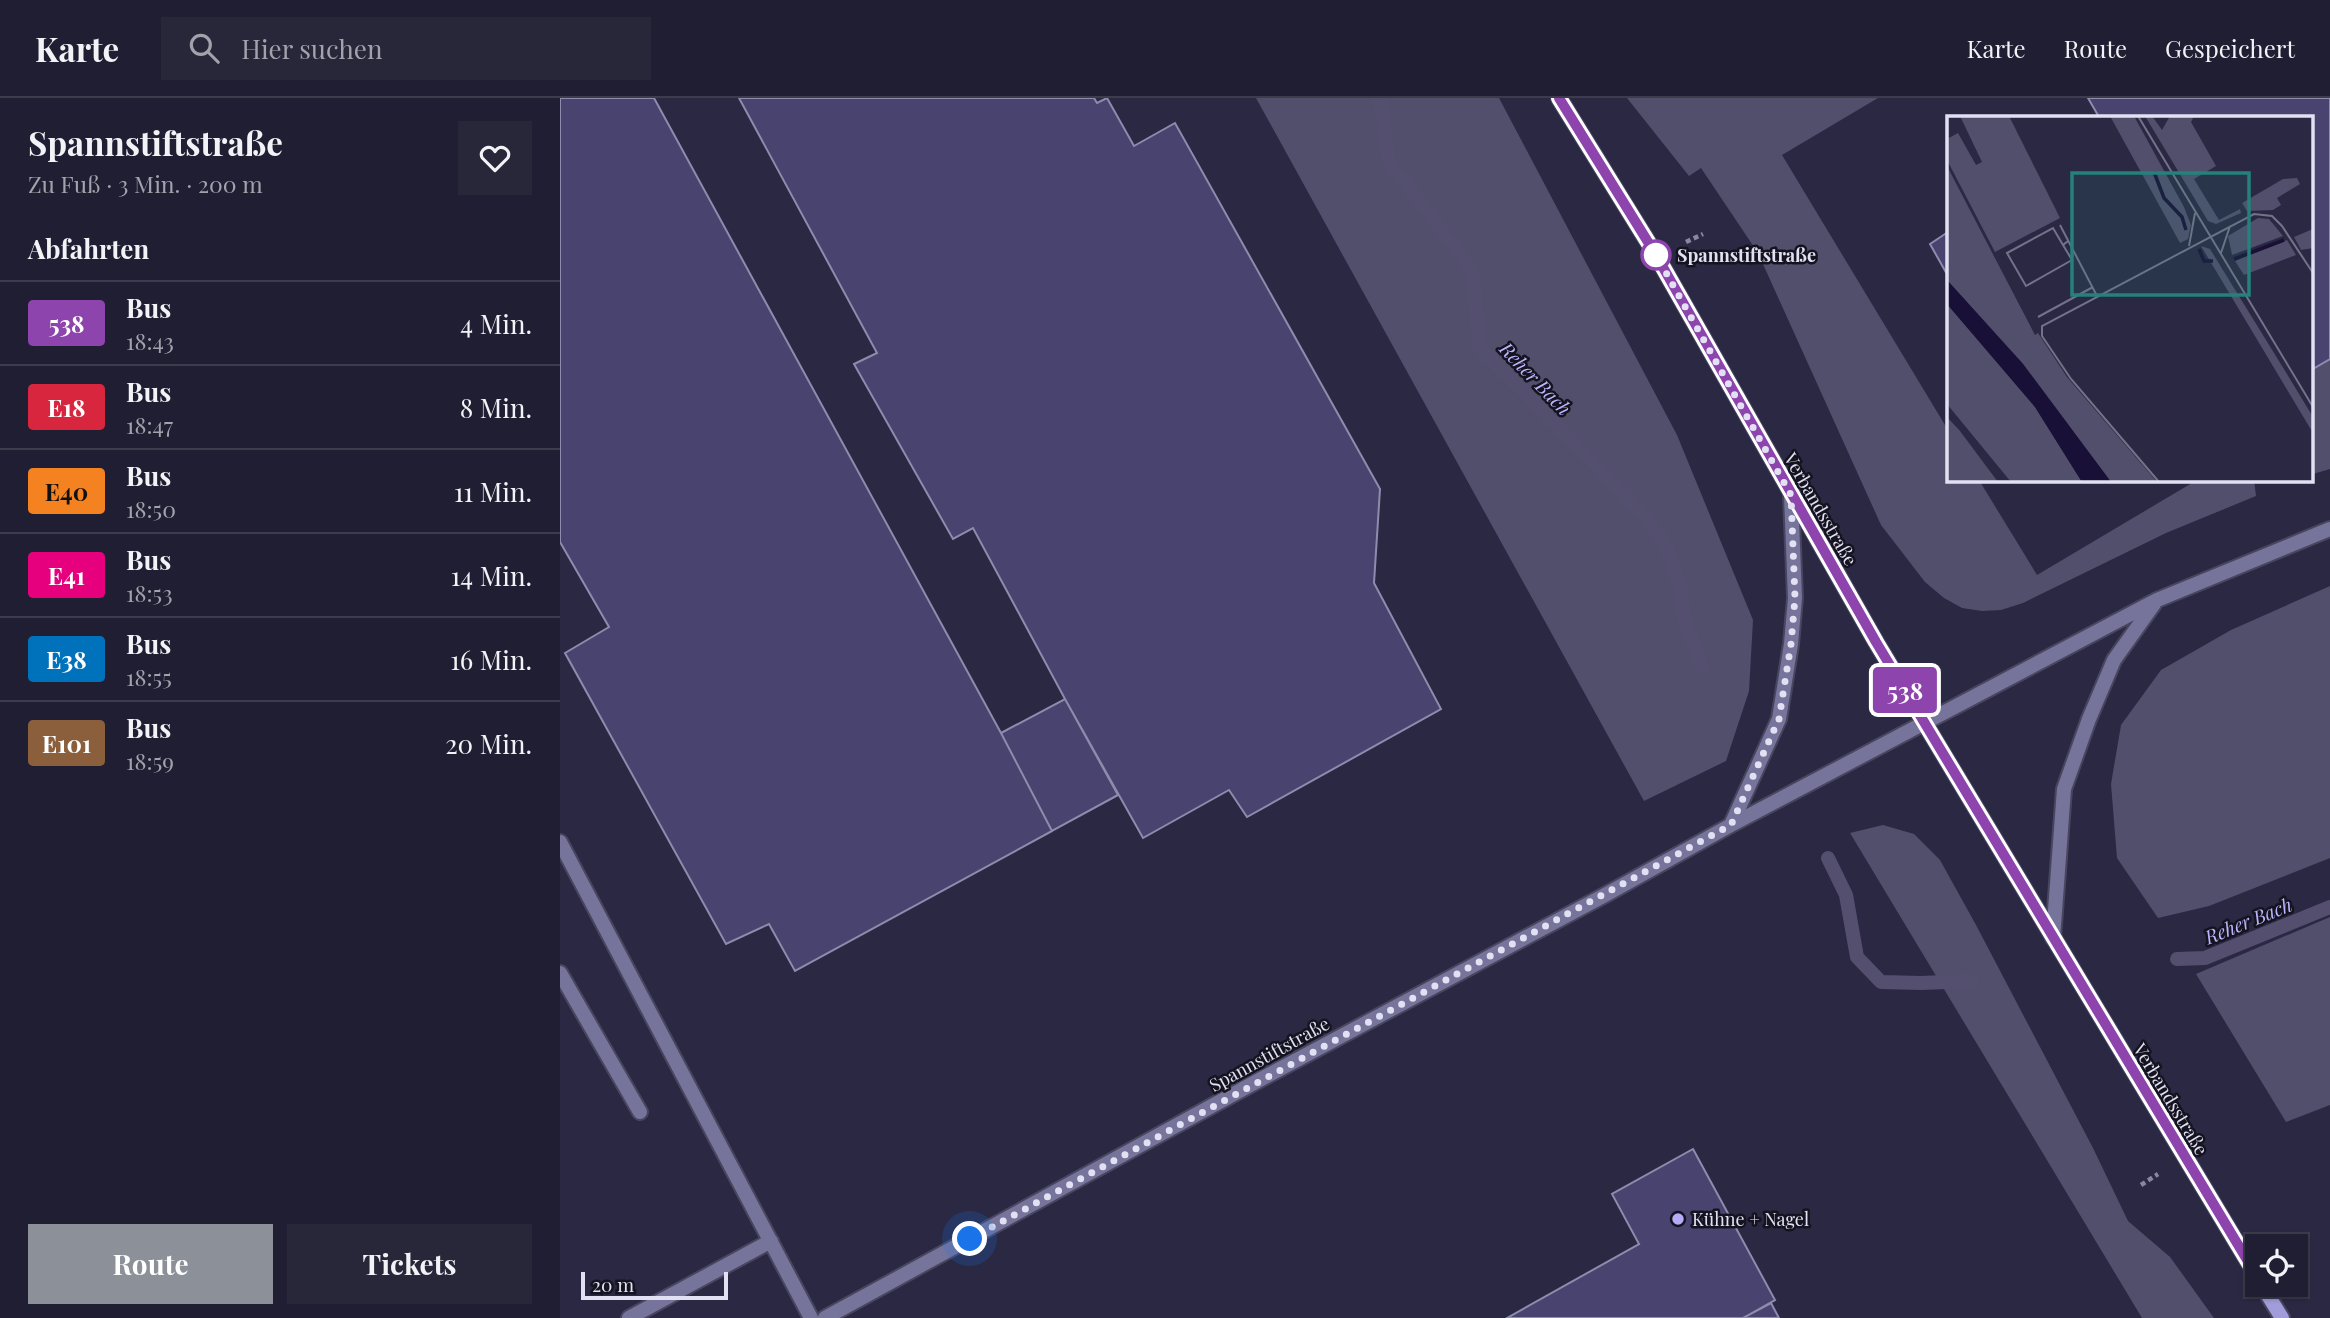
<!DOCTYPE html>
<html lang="de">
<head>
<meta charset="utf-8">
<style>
  :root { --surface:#201e32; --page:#28273a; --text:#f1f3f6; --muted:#a2a2ac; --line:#3d3c4d; --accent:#8c9099 }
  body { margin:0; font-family:"Playfair Display",serif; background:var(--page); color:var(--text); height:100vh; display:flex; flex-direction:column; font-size:26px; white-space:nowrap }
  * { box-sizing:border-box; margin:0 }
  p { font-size:23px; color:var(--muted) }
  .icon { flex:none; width:38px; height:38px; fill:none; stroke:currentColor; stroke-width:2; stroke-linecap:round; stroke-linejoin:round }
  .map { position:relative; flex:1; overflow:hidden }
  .details { display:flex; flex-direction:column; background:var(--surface); width:560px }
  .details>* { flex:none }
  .badge { padding:0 14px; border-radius:5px; font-size:24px; line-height:46px }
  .fabs { position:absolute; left:1685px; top:1136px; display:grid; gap:14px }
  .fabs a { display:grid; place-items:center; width:63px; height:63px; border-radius:0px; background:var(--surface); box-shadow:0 2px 5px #0004,0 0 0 2px var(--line); font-size:35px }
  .scale { position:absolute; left:21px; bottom:18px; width:147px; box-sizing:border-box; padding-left:7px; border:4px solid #e2e1f3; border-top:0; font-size:19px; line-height:24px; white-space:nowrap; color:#e2e1f3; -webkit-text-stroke:5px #14131f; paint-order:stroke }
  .you { position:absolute; width:35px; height:35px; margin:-18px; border:5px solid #fff; border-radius:50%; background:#1a73e8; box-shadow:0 0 0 10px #1a73e833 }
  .map>.badge { position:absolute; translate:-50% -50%; box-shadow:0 0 0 4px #fff }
  h2 { padding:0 28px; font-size:26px; line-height:63px }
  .round { display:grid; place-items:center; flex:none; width:74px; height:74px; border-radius:0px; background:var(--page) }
  .head { display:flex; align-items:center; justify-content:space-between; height:119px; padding:0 28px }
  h1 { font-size:33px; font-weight:700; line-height:52px }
  .primary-button { display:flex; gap:14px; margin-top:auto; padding:14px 28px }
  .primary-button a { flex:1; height:80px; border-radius:0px; background:var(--accent); color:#fff; font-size:28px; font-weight:700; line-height:80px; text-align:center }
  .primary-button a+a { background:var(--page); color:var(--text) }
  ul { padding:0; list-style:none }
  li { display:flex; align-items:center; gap:21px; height:84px; padding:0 28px; border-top:2px solid var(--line) }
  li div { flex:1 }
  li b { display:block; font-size:26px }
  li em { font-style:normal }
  li .badge { min-width:77px; font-weight:700; text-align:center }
  header { display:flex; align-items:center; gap:42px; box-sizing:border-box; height:98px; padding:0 35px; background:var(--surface); border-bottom:2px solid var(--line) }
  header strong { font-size:33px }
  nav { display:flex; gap:38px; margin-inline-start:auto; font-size:24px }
  .search { width:490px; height:63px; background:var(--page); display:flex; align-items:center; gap:18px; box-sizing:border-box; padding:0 24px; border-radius:0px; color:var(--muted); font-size:26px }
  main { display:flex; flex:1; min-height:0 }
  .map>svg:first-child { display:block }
  .green { fill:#514f6b }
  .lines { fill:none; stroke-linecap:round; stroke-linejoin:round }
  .stream { stroke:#554f6f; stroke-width:14 }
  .building { fill:#48436f; stroke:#8e8cad; stroke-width:2 }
  .service-casing { stroke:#48465f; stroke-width:18 }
  .minor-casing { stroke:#48465f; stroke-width:18 }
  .secondary-casing { stroke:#48465f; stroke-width:18 }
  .path { stroke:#89879d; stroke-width:4.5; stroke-dasharray:5 3.5; stroke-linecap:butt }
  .service { stroke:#77749b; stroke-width:14 }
  .minor { stroke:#77749b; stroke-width:14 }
  .secondary { stroke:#a19cda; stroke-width:14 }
  .line-casing { stroke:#fff; stroke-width:16 }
  .line { stroke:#8e44ad; stroke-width:10 }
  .walk { stroke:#e2e1f3; stroke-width:7; stroke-dasharray:0 12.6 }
  .stop-dot { fill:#fff; stroke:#8e44ad; stroke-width:3.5 }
  .poi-dot { fill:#b4acf9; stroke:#14131f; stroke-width:2.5 }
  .labels { text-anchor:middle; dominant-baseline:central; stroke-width:5; stroke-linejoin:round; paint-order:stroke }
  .stop-label { font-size:18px; font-weight:bold; fill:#e2e1f3; stroke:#14131f; text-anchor:start }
  .street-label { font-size:18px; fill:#e2e1f3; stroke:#14131f }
  .poi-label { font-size:18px; fill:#e2e1f3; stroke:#14131f; text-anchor:start }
  .water-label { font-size:19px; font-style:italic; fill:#bbb5fe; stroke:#14131f }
  .inset-river { fill:none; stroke:#181037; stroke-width:3.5 }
  .inset-road { fill:none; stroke:#747289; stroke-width:2 }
  .view { fill:#24817b; fill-opacity:0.15; stroke:#24817b; stroke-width:3.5 }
  .inset-edge { fill:none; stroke:#e2e1f3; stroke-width:3.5 }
</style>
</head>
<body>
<header>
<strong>Karte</strong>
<div class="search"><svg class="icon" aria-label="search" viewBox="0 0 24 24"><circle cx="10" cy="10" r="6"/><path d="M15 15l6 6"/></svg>Hier suchen</div>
<nav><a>Karte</a><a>Route</a><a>Gespeichert</a></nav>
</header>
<main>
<section class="details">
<div class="head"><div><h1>Spannstiftstraße</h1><p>Zu Fuß · 3 Min. · 200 m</p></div><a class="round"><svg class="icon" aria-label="heart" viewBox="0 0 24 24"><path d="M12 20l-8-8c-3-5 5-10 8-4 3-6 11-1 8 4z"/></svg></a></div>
<h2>Abfahrten</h2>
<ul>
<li><span class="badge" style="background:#8e44ad;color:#fff">538</span><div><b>Bus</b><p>18:43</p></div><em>4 Min.</em></li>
<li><span class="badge" style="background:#d7263d;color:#fff">E18</span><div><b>Bus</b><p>18:47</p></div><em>8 Min.</em></li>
<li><span class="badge" style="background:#f58220;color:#111">E40</span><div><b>Bus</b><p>18:50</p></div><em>11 Min.</em></li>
<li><span class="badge" style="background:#e6007e;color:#fff">E41</span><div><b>Bus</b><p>18:53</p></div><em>14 Min.</em></li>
<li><span class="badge" style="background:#0072bc;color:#fff">E38</span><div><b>Bus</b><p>18:55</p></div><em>16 Min.</em></li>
<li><span class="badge" style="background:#8b5e3c;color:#fff">E101</span><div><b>Bus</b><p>18:59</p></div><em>20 Min.</em></li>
</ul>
<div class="primary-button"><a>Route</a><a>Tickets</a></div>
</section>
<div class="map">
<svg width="1770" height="1220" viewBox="0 0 1770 1220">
  <rect width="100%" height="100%" fill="#2b2843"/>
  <path class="green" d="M696,0H939L1117,337L1193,522L1189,593L1166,663L1084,703Z
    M1067,0H1318L1222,57L1388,332V382H1419L1477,477L1637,382H1694L1696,398L1606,435L1463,505L1441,512L1422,513L1402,510L1384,500L1365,484L1321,427L1198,155L1141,70L1129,78Z
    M1770,261V371L1753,376L1751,373V272Z
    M1770,488V760L1649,808L1598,820L1557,760L1551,686L1561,627L1601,572L1671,532Z
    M1323,727L1354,736L1380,762L1416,827L1533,1050L1568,1123L1610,1159L1654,1220H1582L1290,735Z
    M1770,819V1007L1726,1024L1636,876Z"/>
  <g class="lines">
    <path class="stream" d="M820,0L829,64L913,173L919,249L1068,400L1105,444L1121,492L1124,520L1142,570
      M1268,760L1286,797L1297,859L1321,884L1361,885L1412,883
      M1617,861L1645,860L1770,809"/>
  </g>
  <path class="building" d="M0,0H94L441,635L492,733L235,873L209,826L166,846L5,555L49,529L0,444Z
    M179,0H534L537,5L547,0L574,48L615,25L820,391L814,485L881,611L687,719L669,692L583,740L505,601L413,430L393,441L294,266L317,255Z
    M1528,0H1770V261L1751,272V19H1539Z
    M1388,134V178L1370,146Z
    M505,601L558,697L492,733L441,635Z
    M1133,1051L1215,1202L1183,1220H947L1079,1146L1052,1096Z
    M1211,1205L1219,1220H1183Z"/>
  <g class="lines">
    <defs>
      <path id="service" d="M0,744L251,1220
        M0,875L80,1014
        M69,1220L211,1143"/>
      <path id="minor" d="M1171,727L1219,621L1231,546L1235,500L1231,397
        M1493,840L1504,691L1529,621L1554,562L1594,506
        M265,1220L703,980L1045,797L1171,727L1597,502L1770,431"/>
      <path id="secondary" d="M999,0L1096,157L1316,544L1698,1180
        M1701,1186L1722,1220"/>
    </defs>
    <use href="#service" class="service-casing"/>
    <use href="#minor" class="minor-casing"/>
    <use href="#secondary" class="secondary-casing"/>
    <path class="path" d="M1126,144L1143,136
      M1581,1087L1598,1076"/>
    <use href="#service" class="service"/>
    <use href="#minor" class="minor"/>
    <use href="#secondary" class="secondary"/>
  </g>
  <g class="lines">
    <defs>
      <path id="line" d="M999,0L1096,157L1316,544L1698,1180"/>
    </defs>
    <use href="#line" class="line-casing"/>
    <use href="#line" class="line"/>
    <path class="walk" d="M410,1141L1171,727L1219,621L1231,546L1235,500L1231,397L1096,157"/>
  </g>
  <circle class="stop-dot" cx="1096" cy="157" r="14"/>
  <circle class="poi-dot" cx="1118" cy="1121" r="7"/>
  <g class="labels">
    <g class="stop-label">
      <text x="1117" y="157">Spannstiftstraße</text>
    </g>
    <g class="street-label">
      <text transform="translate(1261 411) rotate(60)">Verbandsstraße</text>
      <text transform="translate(709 956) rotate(-29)">Spannstiftstraße</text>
      <text transform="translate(1611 1001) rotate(59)">Verbandsstraße</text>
    </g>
    <g class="poi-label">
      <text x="1132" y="1121">Kühne + Nagel</text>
    </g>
    <g class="water-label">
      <text transform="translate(976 280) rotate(46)">Reher Bach</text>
      <text transform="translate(1688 822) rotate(-22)">Reher Bach</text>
    </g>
  </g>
  <g transform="translate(1387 18)">
    <rect width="366" height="366" fill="#2b2843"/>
    <path d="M13,0H62L113,102L48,136L0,44V23L11,17L29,49L35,46ZM163,0H187L237,91L244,109L241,123L233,127ZM198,0H205L215,14L223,0H247L244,6L269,50L247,63L272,104L293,93L294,97L269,108L261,105ZM0,50L88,219L91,217L120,261L210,366H164L76,248L0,164ZM350,62L353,68L330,82L334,89L326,94L300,95L295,87L336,63ZM311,102L322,103L336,120L285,139L281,120ZM366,113V132L354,134L347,121ZM340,124L349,139L297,159L288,145ZM254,130L263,133L343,263L366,301V317ZM0,188L88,291L135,366H64L0,288ZM0,301L13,315L51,366H0Z" fill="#514f6b"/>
    <path d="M0,164L76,248L164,366H135L88,291L0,188Z" fill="#181037"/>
    <path class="inset-river" d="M207,56L217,82L235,101L239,114M252,133L257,145H266M287,143L337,124"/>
    <path class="inset-road" d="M191,0L366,291M113,109L150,180M116,129L125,144L79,170L60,137L106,112L116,129L121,125M242,130L248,97M274,137L283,110M91,201L146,171M212,366L124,263L95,220V210L307,98L325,100L335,110L366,157"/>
    <path class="view" d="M125,57H302V179H125Z"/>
    <rect width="366" height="366" class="inset-edge"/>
  </g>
</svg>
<div class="fabs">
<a><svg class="icon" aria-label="locate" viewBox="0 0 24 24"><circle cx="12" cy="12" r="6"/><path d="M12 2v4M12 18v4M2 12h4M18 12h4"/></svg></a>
</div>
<div class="scale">20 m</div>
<div class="you" style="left:410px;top:1141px"></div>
<b class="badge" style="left:1345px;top:592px;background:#8e44ad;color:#fff">538</b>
</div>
</main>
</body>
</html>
